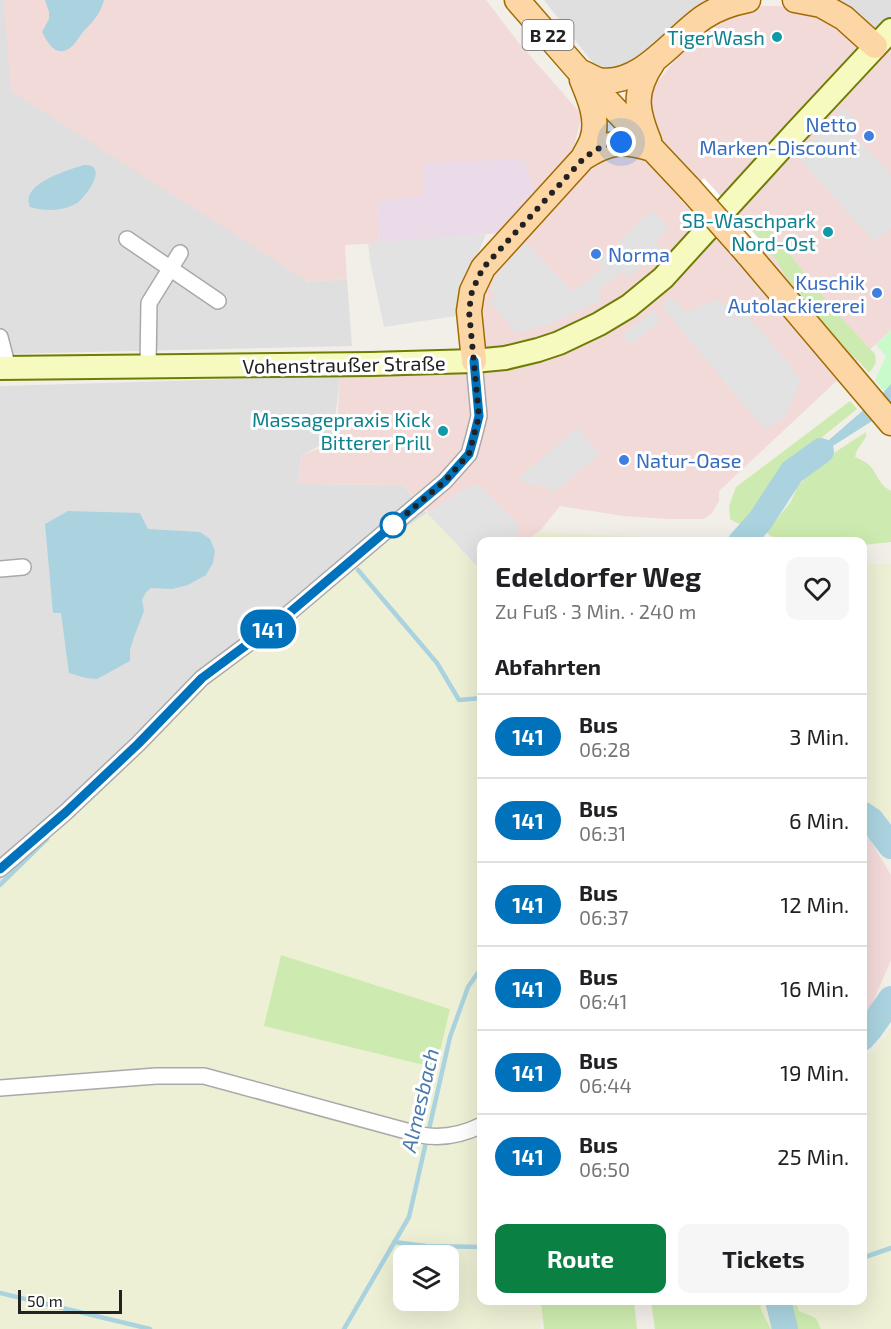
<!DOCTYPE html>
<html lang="de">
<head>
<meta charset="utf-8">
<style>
  :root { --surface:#fff; --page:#f6f6f6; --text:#202124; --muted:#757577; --line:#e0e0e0; --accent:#0b8043 }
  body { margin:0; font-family:"Exo 2",sans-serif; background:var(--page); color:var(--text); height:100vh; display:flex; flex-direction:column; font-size:22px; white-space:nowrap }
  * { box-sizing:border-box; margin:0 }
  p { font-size:20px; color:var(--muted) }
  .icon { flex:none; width:33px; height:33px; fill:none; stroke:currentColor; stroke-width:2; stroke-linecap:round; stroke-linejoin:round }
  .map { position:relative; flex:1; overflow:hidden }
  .details { position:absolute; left:477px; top:537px; width:390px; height:768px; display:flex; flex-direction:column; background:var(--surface); border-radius:12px; box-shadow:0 6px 24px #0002 }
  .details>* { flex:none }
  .badge { padding:0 12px; border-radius:20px; font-size:21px; line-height:39px }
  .tools { position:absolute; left:393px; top:1245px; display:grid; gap:12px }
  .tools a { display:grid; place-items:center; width:66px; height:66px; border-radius:12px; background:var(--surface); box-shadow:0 6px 24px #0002; font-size:30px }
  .scale { position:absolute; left:18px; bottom:15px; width:104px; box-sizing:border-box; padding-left:6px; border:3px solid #222; border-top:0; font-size:16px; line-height:21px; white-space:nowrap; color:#222; -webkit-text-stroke:4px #fff; paint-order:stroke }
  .you { position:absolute; width:30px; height:30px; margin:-15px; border:4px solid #fff; border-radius:50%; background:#1a73e8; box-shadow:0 0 0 9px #1a73e833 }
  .map>.badge { position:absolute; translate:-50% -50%; box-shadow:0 0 0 3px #fff }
  h2 { padding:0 18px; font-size:22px; line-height:54px }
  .round { display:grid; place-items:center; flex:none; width:63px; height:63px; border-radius:12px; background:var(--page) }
  .head { display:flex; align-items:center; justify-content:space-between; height:102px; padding:0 18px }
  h1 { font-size:28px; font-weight:700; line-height:45px }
  .cta { display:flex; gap:12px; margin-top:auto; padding:12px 18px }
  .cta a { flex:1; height:69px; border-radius:12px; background:var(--accent); color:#fff; font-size:24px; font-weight:700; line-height:69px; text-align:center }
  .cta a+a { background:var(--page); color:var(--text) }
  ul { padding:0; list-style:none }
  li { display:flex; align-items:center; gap:18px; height:84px; padding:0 18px; border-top:2px solid var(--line) }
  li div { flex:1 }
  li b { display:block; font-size:22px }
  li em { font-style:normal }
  li .badge { min-width:66px; font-weight:700; text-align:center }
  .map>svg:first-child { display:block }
  .residential { fill:#e0dfdf }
  .commercial { fill:#f2dad9 }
  .industrial { fill:#ebdbe8 }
  .farmland { fill:#eef0d5; fill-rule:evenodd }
  .grass { fill:#cdebb0 }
  .park { fill:#c8facc }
  .parking { fill:#e2e2e2 }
  .water { fill:#aad3df }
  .pier { fill:#fff }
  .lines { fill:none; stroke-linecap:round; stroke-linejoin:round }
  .stream { stroke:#aad3df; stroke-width:4.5 }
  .river { stroke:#aad3df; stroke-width:26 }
  .street-casing { stroke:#a9a9a9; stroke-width:18 }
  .secondary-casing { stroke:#707d05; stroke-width:26 }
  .primary-casing { stroke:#a06b00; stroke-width:27 }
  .street { stroke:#fff; stroke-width:15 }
  .secondary { stroke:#f7fabf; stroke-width:22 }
  .primary { stroke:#fcd6a4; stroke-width:24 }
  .primary-bridge-casing { stroke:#a06b00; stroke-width:27; stroke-linecap:butt }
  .primary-bridge { stroke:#fcd6a4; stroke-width:24 }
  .line-casing { stroke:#fff; stroke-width:14 }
  .line { stroke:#0072bc; stroke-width:9 }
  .walk { stroke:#222; stroke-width:6; stroke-dasharray:0 10.8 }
  .culture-dot { fill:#0f9aa8; stroke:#fff; stroke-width:2 }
  .shop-dot { fill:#3f7fe0; stroke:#fff; stroke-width:2 }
  .stop-dot { fill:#fff; stroke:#0072bc; stroke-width:3 }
  .labels { text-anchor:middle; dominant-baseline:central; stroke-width:6; stroke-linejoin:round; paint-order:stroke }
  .shield { fill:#fff; stroke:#646464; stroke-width:1.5 }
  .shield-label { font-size:18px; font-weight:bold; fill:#222 }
  .culture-label { font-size:20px; fill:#0d838f; stroke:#fff; text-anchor:end }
  .shop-label { font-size:20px; fill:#366cbe; stroke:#fff; text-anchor:end }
  .street-label { font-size:20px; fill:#222; stroke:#fff }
  .water-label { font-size:21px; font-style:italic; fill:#4a7aab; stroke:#fff }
</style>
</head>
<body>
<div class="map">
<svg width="891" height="1329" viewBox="0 0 891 1329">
  <rect width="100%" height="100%" fill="#f2efe9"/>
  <path class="residential" d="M0,0H4L308,282L347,279L352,346L0,354Z
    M544,0H717L691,11L650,50L612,72L596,67Z
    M832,0H891V42Z
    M340,376L333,439L302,455L298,484L403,485L427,513L385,542L162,730L66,824L53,828L0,882V386Z"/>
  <path class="commercial" d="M4,0H486L519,43L582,115L573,150L536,195L424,196L377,201L379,243L345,245L347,279L309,282L11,91Z
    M756,6H780L819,13L891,42V330L719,491V501L712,513L704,519H667L623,516L560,506L539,532L524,541L482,542L481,570L403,485L298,484L302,455L336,442L340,376L478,370L473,300L489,268L631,116L704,23Z
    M863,834L870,840L891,875V960L863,1025Z"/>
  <path class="industrial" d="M524,159L536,195L500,233L379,243L377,201L424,195V163Z"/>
  <path class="farmland" d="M427,513L481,570L482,1300L541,1301L543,1317L539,1329H0V882L53,828L67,824L162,730L201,687L385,542ZM404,1256H448V1300H404Z
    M539,532L686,539L719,541H524Z
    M863,560L870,564H891V829L874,809L863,800Z
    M891,1025V1329H821L816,1318L799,1311L795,1301L862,1300L863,1053H871L885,1038Z
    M760,1301H768L774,1329H770L761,1310Z"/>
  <path class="grass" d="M748,221H760L769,228L833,309L875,354C877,363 875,366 869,373L855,357L851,359L818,321L792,287L777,261L746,223Z
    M850,401L857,409L779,472L769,492L745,526L735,522L730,519L729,506L736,487Z
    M866,432V437L857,450L855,457C859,459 865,461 868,464C877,471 877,484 891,491V542L863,545L862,542L789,541L771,536L766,532L790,503L798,486L820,462Z
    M281,955L450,1009L436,1068L264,1026Z
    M541,1301H634L637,1329H544Z
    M651,1301H760L761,1310L771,1329H655Z
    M768,1301H795L799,1311L816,1318L821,1329H774Z"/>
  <path class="park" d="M891,330V400L875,380L886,356L876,345Z"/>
  <path class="parking" d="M843,107L858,122L850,130L891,175V228L874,242L798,157Z
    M652,211L668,228L655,242L661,249L629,277L623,271L598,291L602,300L551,324L516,333L490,302L495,297L490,291L496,275L526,242L572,292L603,268L597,262Z
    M486,234L470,273L456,316L384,327L370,261L368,243Z
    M670,297L688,312L714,300L744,310L801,379L785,417L765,430L662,307Z
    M654,311L661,320L631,345L623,335Z
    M577,428L600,454L552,494L546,487L526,484L519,478Z
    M479,485L519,525L517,541L482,542L481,570L427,513L469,486Z"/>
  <path class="water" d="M45,0H104C101,13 92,23 83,32C79,37 75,44 71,47C56,59 48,43 42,32L49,19V12Z
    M84,165C110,164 86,197 77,203C62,212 45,211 30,207C19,184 68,170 84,165Z
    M891,384V409L792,472L883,393Z
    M68,511L140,513L148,529L200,532L210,539L215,551L213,563L206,575L188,585L172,589L151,588L146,592L142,600L144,611L134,637L130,650V661L97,679L86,678L69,673L61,613H53L45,524Z"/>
  <path class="pier" d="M704,178L760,240L738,263L680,199Z"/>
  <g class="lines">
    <path class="stream" d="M358,570L437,663L459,700L482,698
      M0,885L47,839
      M394,1242L426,1246L482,1247
      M862,1258L891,1248
      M0,1293L150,1329
      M344,1329L409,1217L450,1037L468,987L482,967"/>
    <path class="river" d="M741,542L760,521L792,472L821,451
      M862,814L871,820L891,846
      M862,1038L870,1029L891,999
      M778,1300L785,1329"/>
    <defs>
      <path id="street" d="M127,239L218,301
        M0,337L8,368
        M148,366L149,303L180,253
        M0,569L23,567
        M0,869L66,812L138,744L202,678L288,614L445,481L469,454L474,436L479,416L474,361
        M0,1088L156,1076H204L421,1135C443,1139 462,1135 482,1125"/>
      <path id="secondary" d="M0,368L371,364L474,361L505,358L538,350L559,343L599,324L629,306L663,278L796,132L891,30"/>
      <path id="primary" d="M517,0L578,70L690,189
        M795,0L821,5L844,18L875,46
        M581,72C586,74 593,78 598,80C640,88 674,37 704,17C716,9 733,3 748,0
        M582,80C590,99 599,120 592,140C590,146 586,152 583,158
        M649,141C636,109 633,92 653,62
        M747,253L891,423
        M474,361L469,311L472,291L483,268L583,158C609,141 623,140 652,149"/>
    </defs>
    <use href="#street" class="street-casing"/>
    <use href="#secondary" class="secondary-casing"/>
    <use href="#primary" class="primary-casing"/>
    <use href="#street" class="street"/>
    <use href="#secondary" class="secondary"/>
    <use href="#primary" class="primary"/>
    <defs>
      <path id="primary-bridge" d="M690,189L747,253"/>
    </defs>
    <use href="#primary-bridge" class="primary-bridge-casing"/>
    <use href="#primary-bridge" class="primary-bridge"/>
  </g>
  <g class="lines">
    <defs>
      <path id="line" d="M0,869L66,812L138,744L202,678L288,614L445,481L469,454L474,436L479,416L474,361"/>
    </defs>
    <use href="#line" class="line-casing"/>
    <use href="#line" class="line"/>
    <path class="walk" d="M393,525L392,526L445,481L469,454L479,416L469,311L472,291L483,268L584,158L597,149L621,142"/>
  </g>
  <g class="culture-dot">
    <circle cx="777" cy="37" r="6"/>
    <circle cx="828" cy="232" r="6"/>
    <circle cx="443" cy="431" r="6"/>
  </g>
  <g class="shop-dot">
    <circle cx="869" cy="136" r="6"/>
    <circle cx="596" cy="254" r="6"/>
    <circle cx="877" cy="293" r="6"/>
    <circle cx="624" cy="460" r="6"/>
  </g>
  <circle class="stop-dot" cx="393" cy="525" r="12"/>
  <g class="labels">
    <rect class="shield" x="522.5" y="20" width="51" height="30" rx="4.5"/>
    <g class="shield-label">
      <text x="548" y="35">B 22</text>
    </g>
    <g class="culture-label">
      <text x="765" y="37">TigerWash</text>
      <text x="816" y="220">SB-Waschpark<tspan x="816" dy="23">Nord-Ost</tspan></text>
      <text x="431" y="419">Massagepraxis Kick<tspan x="431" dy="23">Bitterer Prill</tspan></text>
    </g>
    <g class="shop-label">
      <text x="857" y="124">Netto<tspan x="857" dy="23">Marken-Discount</tspan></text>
      <text x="608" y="254" text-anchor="start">Norma</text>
      <text x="865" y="282">Kuschik<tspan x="865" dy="23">Autolackiererei</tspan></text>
      <text x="636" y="460" text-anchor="start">Natur-Oase</text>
    </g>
    <g class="street-label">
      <text transform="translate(344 364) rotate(-1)">Vohenstraußer Straße</text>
    </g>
    <g class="water-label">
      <text transform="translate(419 1100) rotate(-77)">Almesbach</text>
    </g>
  </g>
</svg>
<div class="tools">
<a><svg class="icon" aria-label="layers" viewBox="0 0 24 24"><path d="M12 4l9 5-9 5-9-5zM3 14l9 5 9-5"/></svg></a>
</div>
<div class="scale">50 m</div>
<div class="you" style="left:621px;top:142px"></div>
<b class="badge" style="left:268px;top:629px;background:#0072bc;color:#fff">141</b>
<section class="details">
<div class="head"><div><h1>Edeldorfer Weg</h1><p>Zu Fuß · 3 Min. · 240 m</p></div><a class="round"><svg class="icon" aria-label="heart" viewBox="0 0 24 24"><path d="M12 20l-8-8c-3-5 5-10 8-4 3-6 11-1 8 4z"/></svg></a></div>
<h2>Abfahrten</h2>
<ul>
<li><span class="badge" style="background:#0072bc;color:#fff">141</span><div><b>Bus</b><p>06:28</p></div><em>3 Min.</em></li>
<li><span class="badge" style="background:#0072bc;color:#fff">141</span><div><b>Bus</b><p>06:31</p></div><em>6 Min.</em></li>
<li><span class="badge" style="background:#0072bc;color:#fff">141</span><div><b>Bus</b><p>06:37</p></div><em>12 Min.</em></li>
<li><span class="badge" style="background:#0072bc;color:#fff">141</span><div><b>Bus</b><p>06:41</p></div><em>16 Min.</em></li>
<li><span class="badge" style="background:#0072bc;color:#fff">141</span><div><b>Bus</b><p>06:44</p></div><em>19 Min.</em></li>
<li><span class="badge" style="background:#0072bc;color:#fff">141</span><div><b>Bus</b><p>06:50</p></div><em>25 Min.</em></li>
</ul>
<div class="cta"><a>Route</a><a>Tickets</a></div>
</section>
</div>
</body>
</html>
